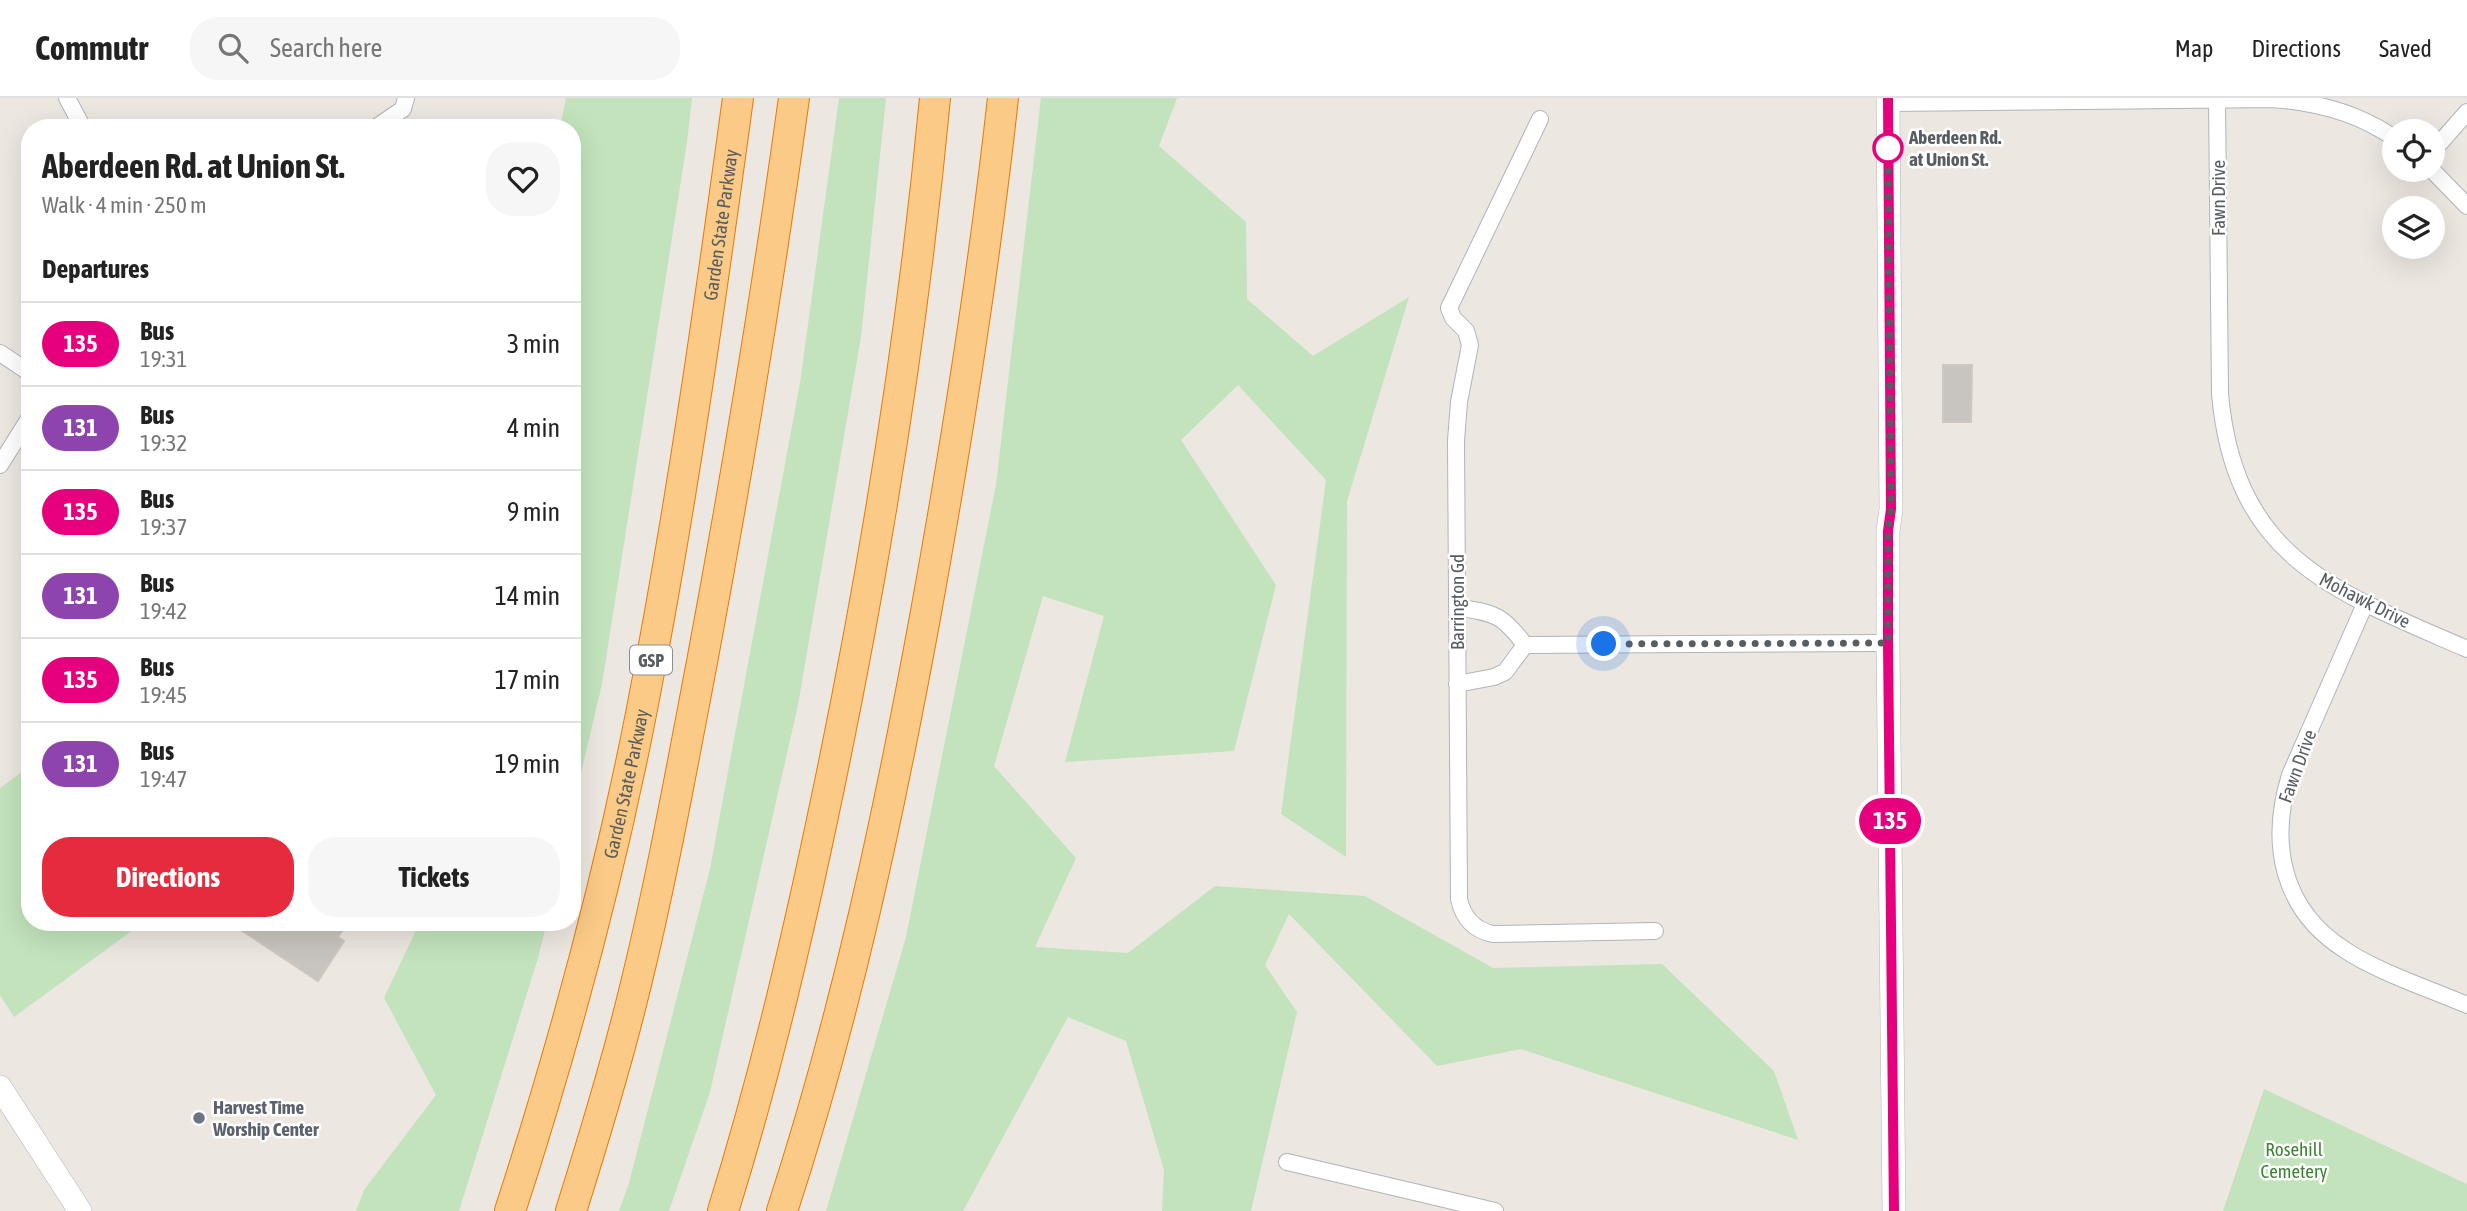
<!DOCTYPE html>
<html lang="en">
<head>
<meta charset="utf-8">
<style>
  :root { --surface:#fff; --page:#f6f6f6; --text:#222; --muted:#767676; --line:#e0e0e0; --accent:#e62b3c }
  body { margin:0; font-family:"Asap Condensed",sans-serif; background:var(--page); color:var(--text); height:100vh; display:flex; flex-direction:column; font-size:26px; white-space:nowrap }
  * { box-sizing:border-box; margin:0 }
  p { font-size:23px; color:var(--muted) }
  .icon { flex:none; width:38px; height:38px; fill:none; stroke:currentColor; stroke-width:2; stroke-linecap:round; stroke-linejoin:round }
  .map { position:relative; flex:1; overflow:hidden }
  .details { position:absolute; left:21px; top:21px; width:560px; height:812px; display:flex; flex-direction:column; background:var(--surface); border-radius:28px; box-shadow:0 7px 28px #0002 }
  .details>* { flex:none }
  .badge { padding:0 14px; border-radius:23px; font-size:24px; line-height:46px }
  .controls { position:absolute; left:2382px; top:21px; display:grid; gap:14px }
  .controls a { display:grid; place-items:center; width:63px; height:63px; border-radius:50%; background:var(--surface); box-shadow:0 7px 28px #0002; font-size:35px }
  .you { position:absolute; width:35px; height:35px; margin:-18px; border:5px solid #fff; border-radius:50%; background:#1a73e8; box-shadow:0 0 0 10px #1a73e833 }
  .map>.badge { position:absolute; translate:-50% -50%; box-shadow:0 0 0 4px #fff }
  h2 { padding:0 21px; font-size:26px; line-height:63px }
  .round { display:grid; place-items:center; flex:none; width:74px; height:74px; border-radius:28px; background:var(--page) }
  .headline { display:flex; align-items:center; justify-content:space-between; height:119px; padding:0 21px }
  h1 { font-size:33px; font-weight:700; line-height:52px }
  .cta { display:flex; gap:14px; margin-top:auto; padding:14px 21px }
  .cta a { flex:1; height:80px; border-radius:28px; background:var(--accent); color:#fff; font-size:28px; font-weight:700; line-height:80px; text-align:center }
  .cta a+a { background:var(--page); color:var(--text) }
  ul { padding:0; list-style:none }
  li { display:flex; align-items:center; gap:21px; height:84px; padding:0 21px; border-top:2px solid var(--line) }
  li div { flex:1 }
  li b { display:block; font-size:26px }
  li em { font-style:normal }
  li .badge { min-width:77px; font-weight:700; text-align:center }
  header { display:flex; align-items:center; gap:42px; box-sizing:border-box; height:98px; padding:0 35px; background:var(--surface); border-bottom:2px solid var(--line) }
  header strong { font-size:33px }
  nav { display:flex; gap:38px; margin-inline-start:auto; font-size:24px }
  .search { width:490px; height:63px; background:var(--page); display:flex; align-items:center; gap:18px; box-sizing:border-box; padding:0 24px; border-radius:28px; color:var(--muted); font-size:26px }
  .map>svg:first-child { display:block }
  .green { fill:#c2e3bc }
  .building { fill:#c8c4bf; stroke:#d0c7be; stroke-width:2 }
  .lines { fill:none; stroke-linecap:round; stroke-linejoin:round }
  .street-casing { stroke:#b1b4b8; stroke-width:18 }
  .secondary-casing { stroke:#b1b6bb; stroke-width:24 }
  .highway-casing { stroke:#e87903; stroke-width:32 }
  .street { stroke:#fff; stroke-width:16 }
  .secondary { stroke:#fff; stroke-width:23 }
  .highway { stroke:#fbca87; stroke-width:30 }
  .line-casing { stroke:#fff; stroke-width:16 }
  .line { stroke:#e6007e; stroke-width:10 }
  .walk { stroke:#585d61; stroke-width:7; stroke-dasharray:0 12.6 }
  .stop-dot { fill:#fff; stroke:#e6007e; stroke-width:3.5 }
  .worship-dot { fill:#6b7280; stroke:#fff; stroke-width:2.5 }
  .labels { text-anchor:middle; dominant-baseline:central; stroke-width:5; stroke-linejoin:round; paint-order:stroke }
  .shield { fill:#fff; stroke:#8a8e90; stroke-width:2 }
  .shield-label { font-size:18px; font-weight:bold; fill:#585d61 }
  .stop-label { font-size:19px; font-weight:bold; fill:#585d61; stroke:#fff; text-anchor:start }
  .street-label { font-size:19px; fill:#585d61; stroke:#fff }
  .worship-label { font-size:19px; font-weight:bold; fill:#5b616d; stroke:#fff; text-anchor:start }
  .park-label { font-size:19px; fill:#3f8335; stroke:#fff }
</style>
</head>
<body>
<header>
<strong>Commutr</strong>
<div class="search"><svg class="icon" aria-label="search" viewBox="0 0 24 24"><circle cx="10" cy="10" r="6"/><path d="M15 15l6 6"/></svg>Search here</div>
<nav><a>Map</a><a>Directions</a><a>Saved</a></nav>
</header>
<div class="map">
<svg width="2467" height="1113" viewBox="0 0 2467 1113">
  <rect width="100%" height="100%" fill="#ece7e0"/>
  <path class="green" d="M566,0H692L687,44L602,586L572,713V30H560Z
    M839,0H886L861,239L798,607L710,994L669,1113H619L629,1085L710,771L800,285Z
    M1041,0H1177L1159,48L1246,124L1247,201L1313,258L1409,199L1347,403L1346,759L1281,716L1326,382L1238,287L1181,342L1276,487L1234,653L1065,664L1104,518L1043,498L994,668L1076,760L1035,849L1128,855L1215,788L1365,798L1493,870L1662,866L1774,973L1798,1042L1521,951L1437,968L1289,816L1265,867L1297,914L1251,1113H1162L1164,1072L1126,943L1068,919L963,1113H826L906,839L996,387Z
    M30,668V824H144L14,919L0,897V690Z
    M420,824H547L538,860L459,1113H356L364,1092L436,997L384,900Z
    M2264,991L2467,1086V1113H2223Z"/>
  <path class="building" d="M1943,267H1972L1971,324H1943Z
    M229,824H348L338,839L344,843L318,883Z"/>
  <g class="lines">
    <defs>
      <path id="street" d="M67,0L83,30
        M2217,1L2220,296C2235,461 2334,493 2467,551
        M1888,5L2272,1C2316,4 2357,14 2394,40
        M1540,21L1449,210L1453,220L1466,233L1470,247L1459,304L1456,343L1459,801C1463,820 1474,832 1493,836L1655,833
        M375,30L403,11L406,0
        M2432,54L2467,14
        M2432,72L2467,108
        M0,255L30,275
        M0,367L30,319
        M2365,506L2290,677C2269,745 2281,811 2345,852C2378,874 2430,891 2467,907
        M1457,509C1495,516 1501,515 1525,547L1505,574L1494,579L1457,586
        M1525,547L1888,545
        M1287,1064L1495,1113"/>
      <path id="secondary" d="M1888,0L1891,411L1888,433V545L1894,1113
        M0,989L80,1113"/>
      <g id="highway">
        <path id="s1" d="M510,1113C563,950 608,784 641,616C681,412 710,206 738,0"/>
        <path d="M571,1113C594,1040 616,968 634,894C661,785 681,674 702,564C737,377 768,188 794,0"/>
        <path d="M723,1113C769,966 803,816 834,665C879,445 914,223 935,0"/>
        <path d="M782,1113C846,918 889,716 926,514C957,343 984,172 1003,0"/>
      </g>
    </defs>
    <use href="#street" class="street-casing"/>
    <use href="#secondary" class="secondary-casing"/>
    <use href="#highway" class="highway-casing"/>
    <use href="#street" class="street"/>
    <use href="#secondary" class="secondary"/>
    <use href="#highway" class="highway"/>
  </g>
  <g class="lines">
    <defs>
      <path id="line" d="M1888,0L1891,411L1888,433V545L1894,1113"/>
    </defs>
    <use href="#line" class="line-casing"/>
    <use href="#line" class="line"/>
    <path class="walk" d="M1604,546L1888,545V433L1891,411L1888,50"/>
  </g>
  <circle class="stop-dot" cx="1888" cy="50" r="14"/>
  <circle class="worship-dot" cx="199" cy="1020" r="7"/>
  <g class="labels">
    <rect class="shield" x="630" y="547.5" width="42" height="29" rx="5"/>
    <g class="shield-label">
      <text x="651" y="562">GSP</text>
    </g>
    <g class="stop-label">
      <text x="1909" y="39">Aberdeen Rd.<tspan x="1909" dy="22">at Union St.</tspan></text>
    </g>
    <g class="street-label">
      <text transform="translate(2218 100) rotate(-90)">Fawn Drive</text>
      <text stroke="none"><textPath href="#s1" startOffset="1010">Garden State Parkway</textPath></text>
      <text transform="translate(2365 502) rotate(27)">Mohawk Drive</text>
      <text transform="translate(1457 504) rotate(-90)">Barrington Gd</text>
      <text transform="translate(2297 668) rotate(-70)">Fawn Drive</text>
      <text stroke="none"><textPath href="#s1" startOffset="443">Garden State Parkway</textPath></text>
    </g>
    <g class="worship-label">
      <text x="213" y="1009">Harvest Time<tspan x="213" dy="22">Worship Center</tspan></text>
    </g>
    <g class="park-label">
      <text x="2294" y="1051">Rosehill<tspan x="2294" dy="22">Cemetery</tspan></text>
    </g>
  </g>
</svg>
<div class="controls">
<a><svg class="icon" aria-label="locate" viewBox="0 0 24 24"><circle cx="12" cy="12" r="6"/><path d="M12 2v4M12 18v4M2 12h4M18 12h4"/></svg></a>
<a><svg class="icon" aria-label="layers" viewBox="0 0 24 24"><path d="M12 4l9 5-9 5-9-5zM3 14l9 5 9-5"/></svg></a>
</div>
<div class="you" style="left:1604px;top:546px"></div>
<b class="badge" style="left:1890px;top:723px;background:#e6007e;color:#fff">135</b>
<section class="details">
<div class="headline"><div><h1>Aberdeen Rd. at Union St.</h1><p>Walk · 4 min · 250 m</p></div><a class="round"><svg class="icon" aria-label="heart" viewBox="0 0 24 24"><path d="M12 20l-8-8c-3-5 5-10 8-4 3-6 11-1 8 4z"/></svg></a></div>
<h2>Departures</h2>
<ul>
<li><span class="badge" style="background:#e6007e;color:#fff">135</span><div><b>Bus</b><p>19:31</p></div><em>3 min</em></li>
<li><span class="badge" style="background:#8e44ad;color:#fff">131</span><div><b>Bus</b><p>19:32</p></div><em>4 min</em></li>
<li><span class="badge" style="background:#e6007e;color:#fff">135</span><div><b>Bus</b><p>19:37</p></div><em>9 min</em></li>
<li><span class="badge" style="background:#8e44ad;color:#fff">131</span><div><b>Bus</b><p>19:42</p></div><em>14 min</em></li>
<li><span class="badge" style="background:#e6007e;color:#fff">135</span><div><b>Bus</b><p>19:45</p></div><em>17 min</em></li>
<li><span class="badge" style="background:#8e44ad;color:#fff">131</span><div><b>Bus</b><p>19:47</p></div><em>19 min</em></li>
</ul>
<div class="cta"><a>Directions</a><a>Tickets</a></div>
</section>
</div>
</body>
</html>
